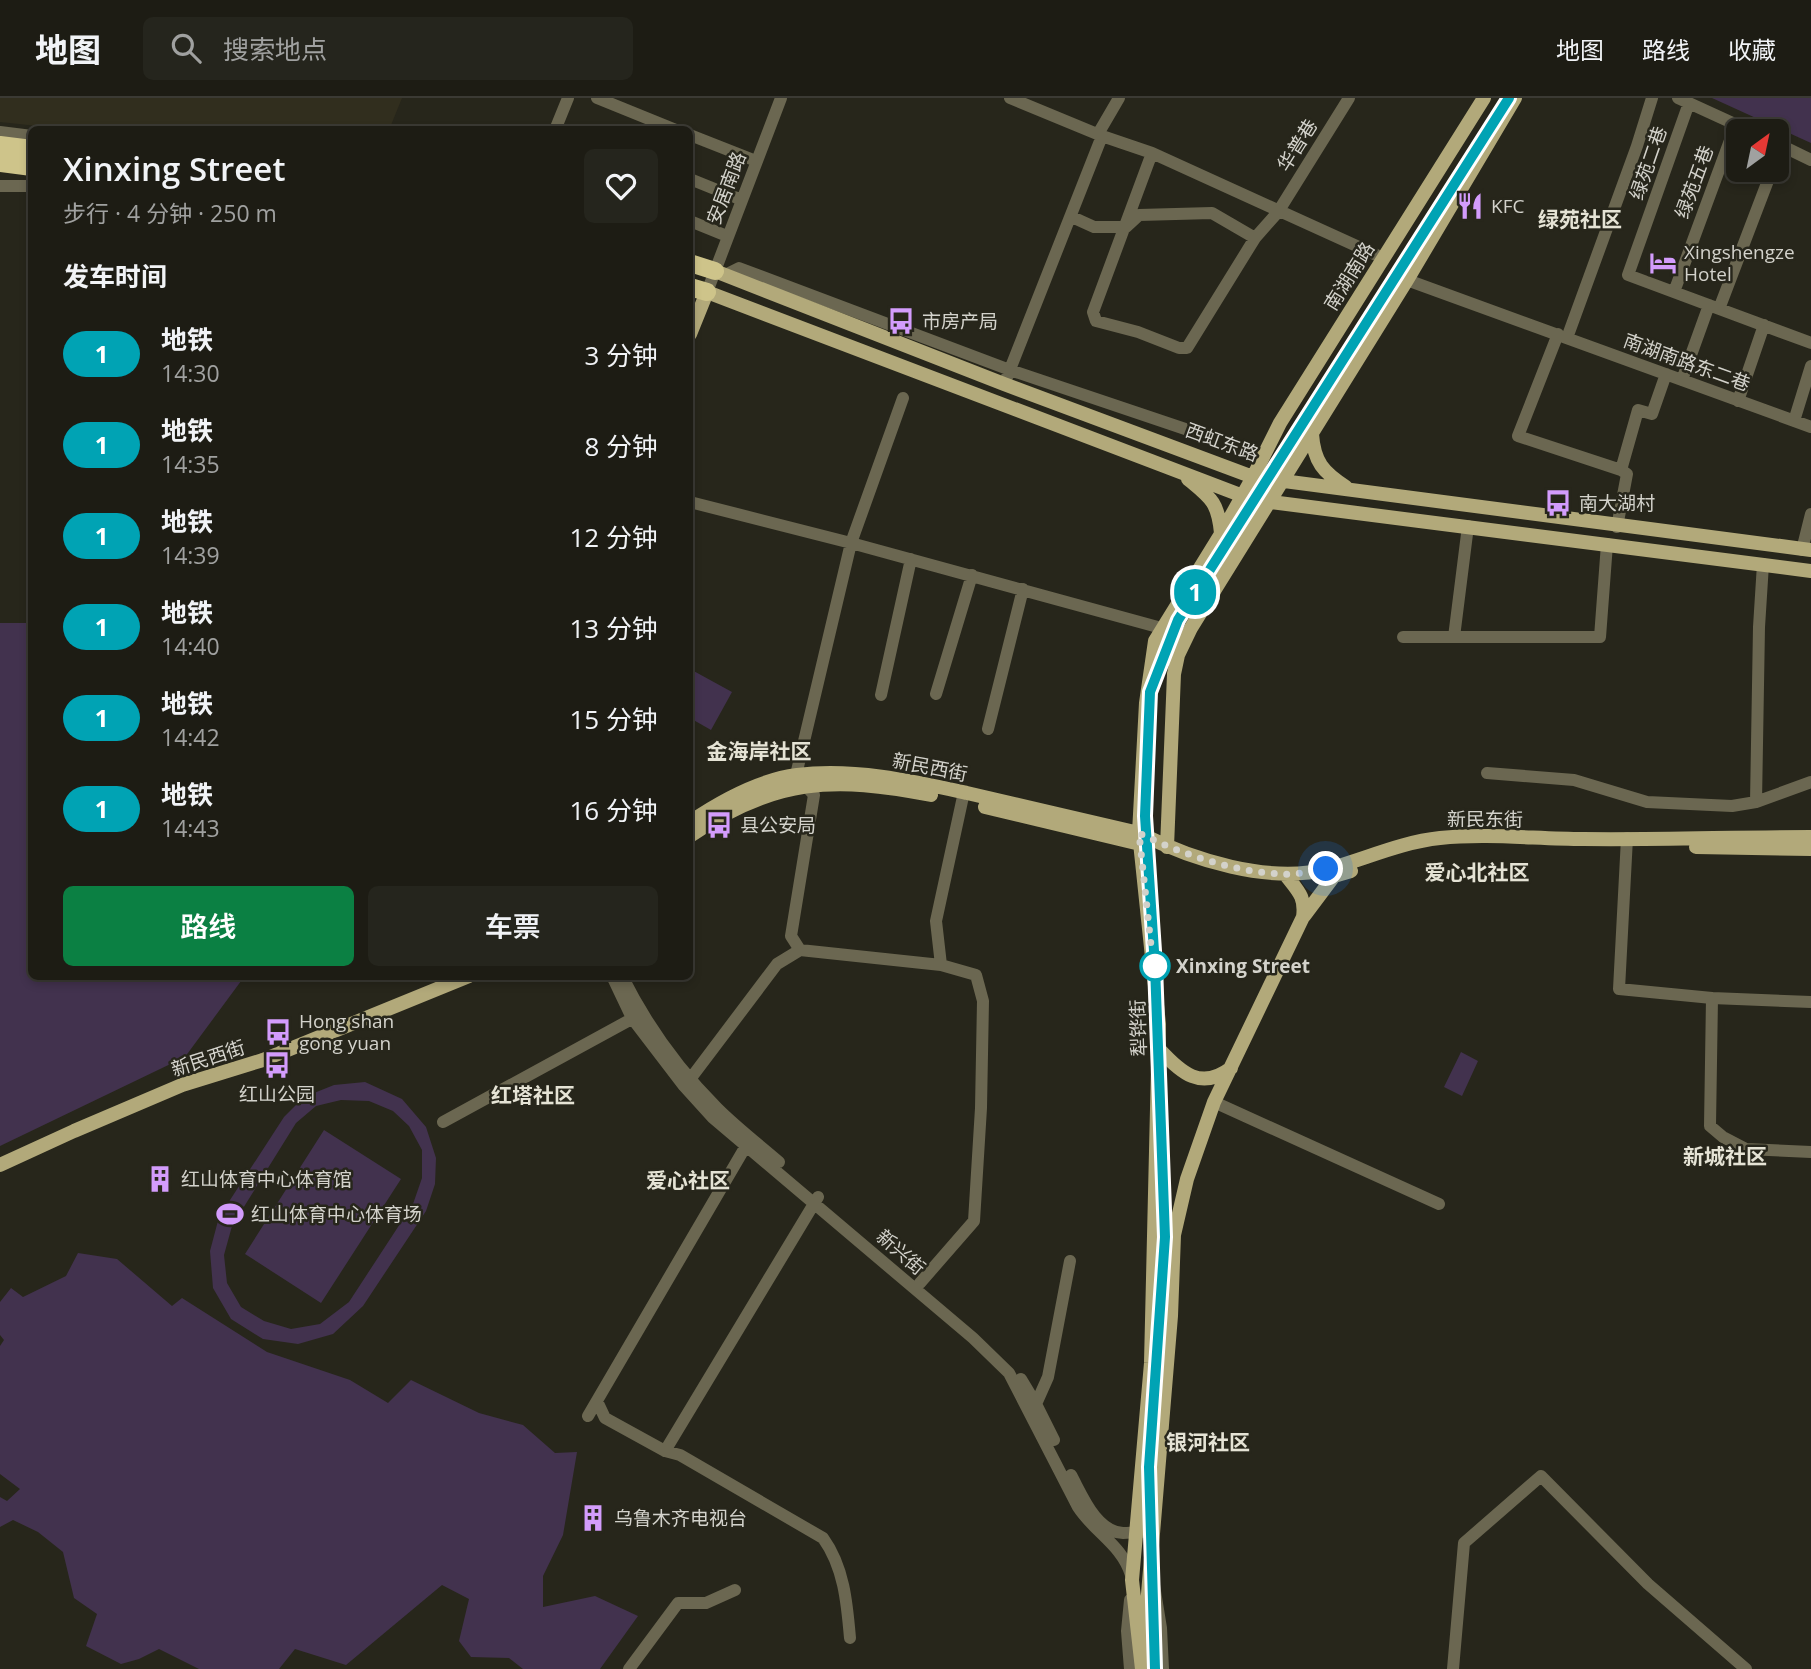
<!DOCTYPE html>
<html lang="zh">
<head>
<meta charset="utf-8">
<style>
  :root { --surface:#1d1c14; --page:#25251d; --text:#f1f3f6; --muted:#a0a1a0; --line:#3b3a34; --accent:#0b8043 }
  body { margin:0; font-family:"Open Sans","Noto Sans SC",sans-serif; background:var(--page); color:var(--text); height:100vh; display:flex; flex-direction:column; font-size:26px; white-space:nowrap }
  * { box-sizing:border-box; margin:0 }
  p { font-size:23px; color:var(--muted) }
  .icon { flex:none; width:38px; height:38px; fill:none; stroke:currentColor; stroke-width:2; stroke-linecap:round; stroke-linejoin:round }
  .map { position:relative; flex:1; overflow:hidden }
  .side { position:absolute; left:28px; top:28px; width:665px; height:854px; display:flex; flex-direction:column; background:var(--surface); border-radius:10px; box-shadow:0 4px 10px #0003,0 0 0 2px var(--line) }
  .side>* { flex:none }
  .badge { padding:0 14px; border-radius:23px; font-size:24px; line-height:46px }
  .needle { width:46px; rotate:33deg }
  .buttons { position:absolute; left:1726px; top:21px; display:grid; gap:14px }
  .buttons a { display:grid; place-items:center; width:63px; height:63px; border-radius:10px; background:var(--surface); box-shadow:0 4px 10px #0003,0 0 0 2px var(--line); font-size:35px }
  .you { position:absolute; width:35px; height:35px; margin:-18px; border:5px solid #fff; border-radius:50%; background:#1a73e8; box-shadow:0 0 0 10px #1a73e833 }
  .map>.badge { position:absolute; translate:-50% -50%; box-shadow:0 0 0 4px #fff }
  h2 { padding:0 35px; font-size:26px; line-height:63px }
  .round { display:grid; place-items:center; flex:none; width:74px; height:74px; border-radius:10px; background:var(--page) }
  .head { display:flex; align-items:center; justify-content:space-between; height:119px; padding:0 35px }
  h1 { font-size:33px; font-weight:600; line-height:52px }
  .button { display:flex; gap:14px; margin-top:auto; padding:14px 35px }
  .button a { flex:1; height:80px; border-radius:10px; background:var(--accent); color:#fff; font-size:28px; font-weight:600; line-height:80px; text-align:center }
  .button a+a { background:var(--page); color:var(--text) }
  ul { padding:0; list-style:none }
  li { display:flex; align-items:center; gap:21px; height:91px; padding:0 35px }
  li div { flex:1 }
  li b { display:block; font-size:26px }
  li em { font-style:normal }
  li .badge { min-width:77px; font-weight:700; text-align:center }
  header { display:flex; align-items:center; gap:42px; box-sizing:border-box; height:98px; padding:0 35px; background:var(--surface); border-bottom:2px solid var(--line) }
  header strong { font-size:33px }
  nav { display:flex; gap:38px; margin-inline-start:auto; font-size:24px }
  .search { width:490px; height:63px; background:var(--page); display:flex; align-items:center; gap:18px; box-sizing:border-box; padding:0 24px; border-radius:10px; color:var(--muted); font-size:26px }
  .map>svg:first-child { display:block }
  .built { fill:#312e1e }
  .green { fill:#42324e; fill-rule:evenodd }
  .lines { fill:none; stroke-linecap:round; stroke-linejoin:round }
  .minor { stroke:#6b6751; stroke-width:12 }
  .major { stroke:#b2a97a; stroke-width:14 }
  .highway { stroke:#cec48a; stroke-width:18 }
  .line-casing { stroke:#fff; stroke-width:16 }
  .line { stroke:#00a3b4; stroke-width:10 }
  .walk { stroke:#d3d2cb; stroke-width:7; stroke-dasharray:0 12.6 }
  .stop-dot { fill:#fff; stroke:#00a3b4; stroke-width:3.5 }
  .labels { text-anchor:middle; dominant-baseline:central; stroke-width:5; stroke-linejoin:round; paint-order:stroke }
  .street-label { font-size:19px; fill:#d3d2cb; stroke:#27261b }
  .poi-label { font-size:19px; fill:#d3d2cb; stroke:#27261b; text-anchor:start }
  .stop-label { font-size:19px; font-weight:bold; fill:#d3d2cb; stroke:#27261b; text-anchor:start }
  .neighbourhood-label { font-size:21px; font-weight:bold; fill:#e5e3d5; stroke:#27261b }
</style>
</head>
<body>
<header>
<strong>地图</strong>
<div class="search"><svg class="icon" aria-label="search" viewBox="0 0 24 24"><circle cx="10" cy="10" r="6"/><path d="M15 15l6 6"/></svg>搜索地点</div>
<nav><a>地图</a><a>路线</a><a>收藏</a></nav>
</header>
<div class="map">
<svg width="1811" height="1571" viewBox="0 0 1811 1571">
  <rect width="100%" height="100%" fill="#27261b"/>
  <path class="built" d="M0,0H402L389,32L66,31L0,24Z"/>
  <path class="green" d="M1712,0H1811V45Z
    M0,525H31L32,878L244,879L185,959L0,1048Z
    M690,571L732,594L711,632L690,620Z
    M1461,954L1478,963L1462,998L1444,989Z
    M365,984L402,1001L426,1029L436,1060L435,1086L426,1113L363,1208L333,1236L298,1246L263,1241L231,1221L213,1190L210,1153L219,1119L284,1019L304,999L334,987ZM341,1002L369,1003L393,1013L409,1028L422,1052V1080L413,1106L349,1204L320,1226L291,1231L264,1223L241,1209L227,1185L224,1157L232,1128L296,1025L316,1008Z
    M324,1032L401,1081L321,1205L245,1156Z
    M78,1155L117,1161L172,1208L182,1200L267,1254L350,1282L388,1305L411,1282L479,1315L523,1327L555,1355L577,1354L563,1437L543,1478V1509L595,1498L638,1518L600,1571H523L509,1560L471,1559L459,1543L469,1501L442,1487L346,1567L295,1551L279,1571H199L159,1551L139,1561L121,1566L86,1548L97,1516L74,1500L63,1454L38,1434L13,1422L0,1429V1399L7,1403L20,1391L0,1376V1248L4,1242L0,1237V1204L11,1190L23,1199L66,1178Z"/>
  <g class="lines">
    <path class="minor" d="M597,0L676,32
      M1010,0L1102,38L1152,55L1383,160
      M1678,0L1750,33
      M1689,5L1628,177L1811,245
      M555,32L568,0
      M0,34L32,38
      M1098,36L1119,0
      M690,37L751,61
      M1776,45L1811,62
      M1152,55L1093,214L1096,223L1138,234L1179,250H1187L1255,140L1278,114L1349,0
      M690,81L737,100
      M0,88H32
      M1072,119L1094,129H1126L1139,117L1212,115L1255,140
      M690,123L722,136
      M725,177L739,170L1010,272L1203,337
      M1407,182L1811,329
      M707,194L781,0
      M1674,194L1736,26
      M1719,211L1772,72
      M1558,236L1518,338L1621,372
      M1567,240L1637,48L1652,0
      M1007,279L1102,38
      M1682,282L1709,207
      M1738,303L1764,227
      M1794,323L1811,268
      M690,404L851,445L1187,537
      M1617,429L1627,376L1621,372L1638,312L1652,316L1666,276
      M1802,452L1811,416
      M1403,539H1600L1607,446
      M1454,539L1468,428
      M936,596L972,477
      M881,597L911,461
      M988,631L1023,491
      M1487,675L1574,682L1647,704L1732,708L1756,704L1811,684
      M1756,704L1759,529L1763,466
      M1627,740L1619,891L1712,900L1710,1028L1723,1039L1746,1051L1811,1054
      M800,852L791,838L814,697L796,677L851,445L903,300
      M941,867L936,823L964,694
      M612,878L632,920L684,988L713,1020L973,1240L1009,1275L1078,1409C1095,1435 1122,1447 1131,1477
      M622,878C646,926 679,972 717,1010C736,1029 758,1046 779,1064
      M1712,900L1811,904
      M691,980L777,866L800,852L941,867L976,877L983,903L981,1010L974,1123L920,1185
      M1214,1004L1439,1106
      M443,1024L639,917
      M1021,1281L1036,1306L1054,1342
      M597,1303L605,1320L665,1353L680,1357L823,1440C844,1469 847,1505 850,1540
      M1036,1306L1048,1279L1070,1163
      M588,1318L750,1041
      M665,1353L818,1099
      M1071,1377C1082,1397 1096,1434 1123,1435C1131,1435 1138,1433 1146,1434
      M1153,1481L1161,1530L1163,1571
      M1130,1502L1127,1533L1130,1571
      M629,1571L678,1505H706L735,1492
      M1453,1571L1464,1445L1541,1378L1648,1486L1746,1571"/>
    <path class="major" d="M715,173L1004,286L1253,379L1811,452
      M690,236L707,194L1243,398L1271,404L1811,473
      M1312,336C1314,364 1323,374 1346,389
      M1188,381C1211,400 1218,404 1221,435
      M985,709L1140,746
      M690,724C721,703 758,682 797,677C854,670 912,683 967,695C1024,708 1082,722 1139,735C1193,762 1268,786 1328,771C1365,761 1401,744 1440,740C1487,735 1536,741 1583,741C1659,742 1735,739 1811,739
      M690,738C774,680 834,678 931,697
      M1167,749L1174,576L1178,557L1191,530L1407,182L1515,0
      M1696,749L1811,751
      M1304,818L1334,778L1351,773
      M1159,951C1181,975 1201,993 1231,970
      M0,1067L74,1033L182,987L263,962L469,878
      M1142,1571L1132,1482L1151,1265L1159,926L1139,735L1146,605L1155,543L1221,436L1253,379L1280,325L1484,0
      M1153,1571L1147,1508L1171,1218L1174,1137L1187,1081L1214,1004L1303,819C1306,798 1297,792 1285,776"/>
    <path class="highway" d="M0,47L32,51
      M0,65L32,69
      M690,165L715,173
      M690,189L707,194"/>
  </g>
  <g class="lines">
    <defs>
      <path id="line" d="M1155,1571L1149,1369L1165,1139L1155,868L1145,718L1150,594L1178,522L1509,0"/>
    </defs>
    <use href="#line" class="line-casing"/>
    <use href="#line" class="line"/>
    <path class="walk" d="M1155,868L1154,875L1139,735C1181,756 1234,774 1282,776C1296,777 1312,773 1326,771"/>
  </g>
  <defs>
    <symbol id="restaurant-bare" viewBox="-9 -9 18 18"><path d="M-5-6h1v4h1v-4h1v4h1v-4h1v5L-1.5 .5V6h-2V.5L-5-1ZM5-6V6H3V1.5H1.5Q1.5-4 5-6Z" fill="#d39cfc" stroke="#27261b" stroke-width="2.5" paint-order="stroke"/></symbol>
    <symbol id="hotel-bare" viewBox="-9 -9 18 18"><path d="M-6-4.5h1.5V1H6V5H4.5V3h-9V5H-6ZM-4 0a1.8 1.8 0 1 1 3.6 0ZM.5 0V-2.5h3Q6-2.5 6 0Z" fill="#d39cfc" stroke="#27261b" stroke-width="2.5" paint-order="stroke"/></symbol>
    <symbol id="bus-bare" viewBox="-9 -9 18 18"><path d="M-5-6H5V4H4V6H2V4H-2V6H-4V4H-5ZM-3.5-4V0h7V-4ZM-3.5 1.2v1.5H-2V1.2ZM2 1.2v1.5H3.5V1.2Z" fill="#d39cfc" stroke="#27261b" stroke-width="2.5" paint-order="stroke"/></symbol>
    <symbol id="building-bare" viewBox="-9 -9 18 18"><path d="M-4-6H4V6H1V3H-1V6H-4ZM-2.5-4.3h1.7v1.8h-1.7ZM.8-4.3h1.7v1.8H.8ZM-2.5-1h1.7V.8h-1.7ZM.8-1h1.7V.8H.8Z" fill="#d39cfc" stroke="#27261b" stroke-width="2.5" paint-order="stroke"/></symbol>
    <symbol id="stadium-bare" viewBox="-9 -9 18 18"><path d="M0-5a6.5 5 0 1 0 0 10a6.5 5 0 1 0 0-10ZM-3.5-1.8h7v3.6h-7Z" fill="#d39cfc" stroke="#27261b" stroke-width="2.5" paint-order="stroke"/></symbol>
  </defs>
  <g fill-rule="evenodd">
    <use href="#restaurant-bare" x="1451" y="89" width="38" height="38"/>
    <use href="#hotel-bare" x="1644" y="146" width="38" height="38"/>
    <use href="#bus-bare" x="882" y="204" width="38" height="38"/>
    <use href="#bus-bare" x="1539" y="386" width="38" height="38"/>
    <use href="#bus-bare" x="700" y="708" width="38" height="38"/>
    <use href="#bus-bare" x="259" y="915" width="38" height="38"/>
    <use href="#bus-bare" x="258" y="948" width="38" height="38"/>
    <use href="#building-bare" x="141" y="1062" width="38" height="38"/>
    <use href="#stadium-bare" x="211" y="1097" width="38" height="38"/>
    <use href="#building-bare" x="574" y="1401" width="38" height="38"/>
  </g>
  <circle class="stop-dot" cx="1155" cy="868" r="14"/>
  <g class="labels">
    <g class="street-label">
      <text transform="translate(1297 47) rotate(-58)">华普巷</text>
      <text transform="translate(1648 65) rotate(-71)">绿苑二巷</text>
      <text transform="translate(1694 84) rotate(-70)">绿苑五巷</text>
      <text transform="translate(726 90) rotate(-69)">安居南路</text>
      <text transform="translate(1349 178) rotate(-58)">南湖南路</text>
      <text transform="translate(1687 264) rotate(20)">南湖南路东二巷</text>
      <text transform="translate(1222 344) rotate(20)">西虹东路</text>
      <text transform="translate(930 669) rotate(11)">新民西街</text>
      <text x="1485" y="721">新民东街</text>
      <text transform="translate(1138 930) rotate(-92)">犁铧街</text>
      <text transform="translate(208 960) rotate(-18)">新民西街</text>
      <text transform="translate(901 1154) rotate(41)">新兴街</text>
    </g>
    <g class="poi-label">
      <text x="1491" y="108">KFC</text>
      <text x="1684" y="154">Xingshengze<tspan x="1684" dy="22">Hotel</tspan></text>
      <text x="922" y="223">市房产局</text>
      <text x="1579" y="405">南大湖村</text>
      <text x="740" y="727">县公安局</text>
      <text x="299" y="923">Hong shan<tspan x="299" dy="22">gong yuan</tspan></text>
      <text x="277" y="996" text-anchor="middle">红山公园</text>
      <text x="181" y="1081">红山体育中心体育馆</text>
      <text x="251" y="1116">红山体育中心体育场</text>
      <text x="614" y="1420">乌鲁木齐电视台</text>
    </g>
    <g class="stop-label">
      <text x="1176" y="868">Xinxing Street</text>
    </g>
    <g class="neighbourhood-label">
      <text x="1580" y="121">绿苑社区</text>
      <text x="759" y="653">金海岸社区</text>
      <text x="1477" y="774">爱心北社区</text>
      <text x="533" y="997">红塔社区</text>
      <text x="1725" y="1058">新城社区</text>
      <text x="688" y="1082">爱心社区</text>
      <text x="1208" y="1344">银河社区</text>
    </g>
  </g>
</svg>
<div class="buttons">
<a><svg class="needle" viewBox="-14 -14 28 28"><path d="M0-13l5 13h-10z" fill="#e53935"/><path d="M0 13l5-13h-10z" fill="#a0a1a0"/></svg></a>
</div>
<div class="you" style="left:1326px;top:771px"></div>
<b class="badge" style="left:1195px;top:494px;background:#00a3b4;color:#fff">1</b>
<section class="side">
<div class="head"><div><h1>Xinxing Street</h1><p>步行 · 4 分钟 · 250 m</p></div><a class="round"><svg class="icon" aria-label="heart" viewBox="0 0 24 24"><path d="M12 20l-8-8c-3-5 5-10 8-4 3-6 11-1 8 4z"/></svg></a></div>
<h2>发车时间</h2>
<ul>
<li><span class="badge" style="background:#00a3b4;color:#fff">1</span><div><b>地铁</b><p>14:30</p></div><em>3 分钟</em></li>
<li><span class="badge" style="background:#00a3b4;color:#fff">1</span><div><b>地铁</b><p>14:35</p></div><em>8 分钟</em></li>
<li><span class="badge" style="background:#00a3b4;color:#fff">1</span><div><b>地铁</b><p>14:39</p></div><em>12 分钟</em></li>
<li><span class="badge" style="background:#00a3b4;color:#fff">1</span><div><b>地铁</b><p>14:40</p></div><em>13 分钟</em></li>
<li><span class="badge" style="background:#00a3b4;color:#fff">1</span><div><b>地铁</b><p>14:42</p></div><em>15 分钟</em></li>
<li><span class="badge" style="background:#00a3b4;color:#fff">1</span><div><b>地铁</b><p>14:43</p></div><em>16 分钟</em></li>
</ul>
<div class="button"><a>路线</a><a>车票</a></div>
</section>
</div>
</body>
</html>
